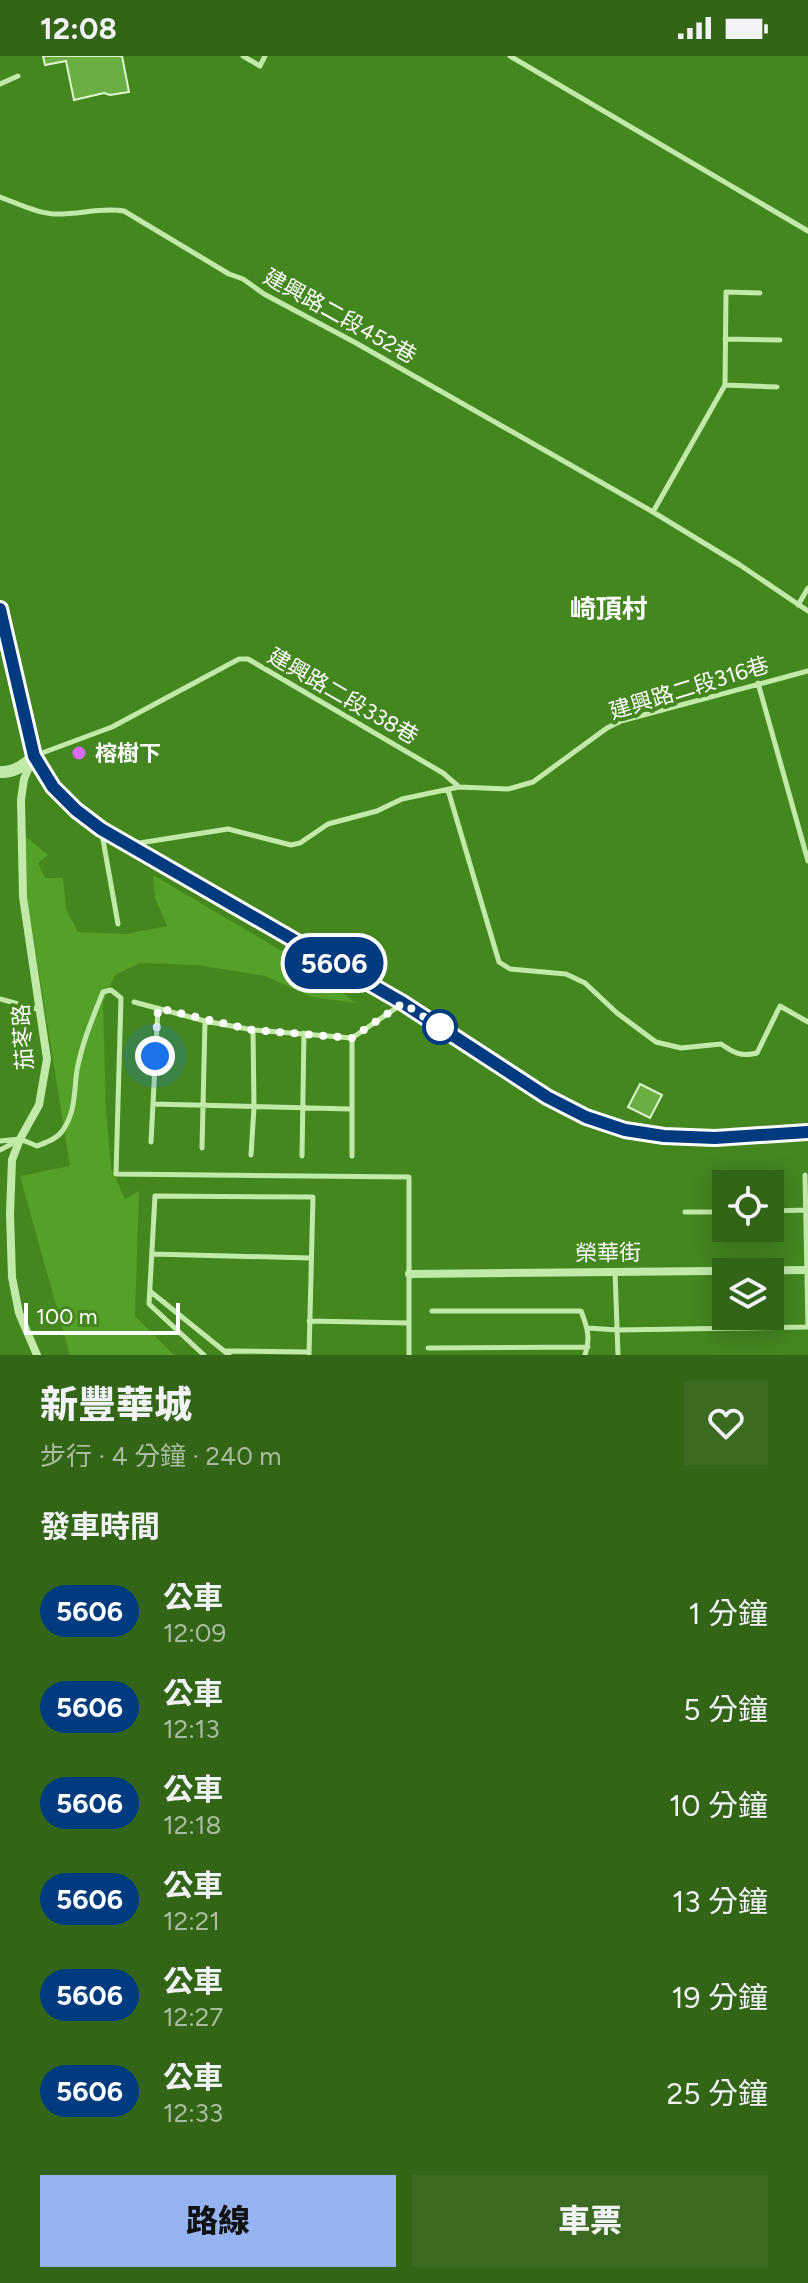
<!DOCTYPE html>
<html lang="zh-TW">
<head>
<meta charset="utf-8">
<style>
  :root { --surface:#336517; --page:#3b6b20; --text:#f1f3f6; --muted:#a9bda1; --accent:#95b2f1 }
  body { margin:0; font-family:Figtree,"Noto Sans TC",sans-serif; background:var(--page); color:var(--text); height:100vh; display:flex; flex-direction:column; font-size:30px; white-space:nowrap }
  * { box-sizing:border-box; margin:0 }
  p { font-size:26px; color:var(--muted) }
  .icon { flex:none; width:44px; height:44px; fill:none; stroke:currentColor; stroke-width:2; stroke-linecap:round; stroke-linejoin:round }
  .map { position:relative; height:1299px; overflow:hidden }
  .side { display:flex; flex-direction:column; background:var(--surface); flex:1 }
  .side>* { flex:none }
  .badge { padding:0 16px; border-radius:26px; font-size:28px; line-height:52px }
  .buttons { position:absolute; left:712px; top:1114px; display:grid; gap:16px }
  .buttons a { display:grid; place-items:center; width:72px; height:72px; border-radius:0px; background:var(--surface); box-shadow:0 4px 20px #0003; font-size:40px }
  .scale { position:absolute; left:24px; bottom:20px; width:156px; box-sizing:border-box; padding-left:8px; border:4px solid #fff; border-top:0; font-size:22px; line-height:28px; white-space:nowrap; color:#fff; -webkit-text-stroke:6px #44871f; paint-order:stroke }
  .you { position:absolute; width:40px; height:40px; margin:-20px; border:6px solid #fff; border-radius:50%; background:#1a73e8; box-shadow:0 0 0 12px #1a73e833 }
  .map>.badge { position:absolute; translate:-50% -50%; box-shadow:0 0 0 4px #fff }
  h2 { padding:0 40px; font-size:30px; line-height:72px }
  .round { display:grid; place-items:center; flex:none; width:84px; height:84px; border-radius:0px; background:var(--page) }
  .head { display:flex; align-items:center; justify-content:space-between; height:136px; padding:0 40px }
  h1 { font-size:38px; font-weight:800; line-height:60px }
  .cta { display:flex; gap:16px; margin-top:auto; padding:16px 40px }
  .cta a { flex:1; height:92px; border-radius:0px; background:var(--accent); color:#111; font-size:32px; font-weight:800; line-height:92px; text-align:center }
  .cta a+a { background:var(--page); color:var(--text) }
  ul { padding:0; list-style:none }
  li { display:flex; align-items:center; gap:24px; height:96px; padding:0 40px }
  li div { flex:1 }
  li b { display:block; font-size:30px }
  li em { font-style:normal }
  li .badge { min-width:88px; font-weight:700; text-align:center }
  .status { display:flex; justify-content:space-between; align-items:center; height:56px; padding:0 40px; background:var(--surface); direction:ltr }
  .status svg { height:22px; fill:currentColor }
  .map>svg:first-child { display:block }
  .green { fill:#55a029 }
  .building { fill:#6aae44; stroke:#def8ce; stroke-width:2 }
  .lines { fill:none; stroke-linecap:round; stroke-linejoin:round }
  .service { stroke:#c1eaa9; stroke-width:5 }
  .minor { stroke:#c1eaa9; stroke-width:8 }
  .tertiary { stroke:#c1eaa9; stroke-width:12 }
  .line-casing { stroke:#fff; stroke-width:18 }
  .line { stroke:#003b80; stroke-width:12 }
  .walk { stroke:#fff; stroke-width:8; stroke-dasharray:0 14.4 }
  .poi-dot { fill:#db6af8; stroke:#44871f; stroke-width:3 }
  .stop-dot { fill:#fff; stroke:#003b80; stroke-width:4 }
  .labels { text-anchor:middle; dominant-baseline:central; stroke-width:8; stroke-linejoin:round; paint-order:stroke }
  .street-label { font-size:22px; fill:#fff; stroke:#44871f }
  .poi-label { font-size:22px; font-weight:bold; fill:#fff; stroke:#44871f; text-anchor:start }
  .quarter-label { font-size:26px; font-weight:bold; fill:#fff; stroke:#44871f }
</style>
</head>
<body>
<div class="status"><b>12:08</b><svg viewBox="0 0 49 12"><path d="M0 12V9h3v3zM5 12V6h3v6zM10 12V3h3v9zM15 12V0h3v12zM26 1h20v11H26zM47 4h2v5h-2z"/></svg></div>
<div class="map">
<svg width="808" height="1299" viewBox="0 0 808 1299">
  <rect width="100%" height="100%" fill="#44871f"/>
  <path class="green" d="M16,772L48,799L38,807L45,822H63L66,853L78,876L126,878L167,870L155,842L153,819L309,911L356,947L312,941L265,920L198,909L140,907L115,919L103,946L106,1056L111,1112L125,1143L139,1135L135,1260L174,1299H70L20,1120L70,1110Z"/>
  <path class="building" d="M43,0H122L129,36L110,39L104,37L74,44L66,5L45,9Z
    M640,1028L662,1039L650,1062L628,1051Z"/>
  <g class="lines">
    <path class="service" d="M243,0L260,10L265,0
      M510,0L808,175
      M0,28L18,20
      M0,141C17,147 36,157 54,158C78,159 101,151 124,155L229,218L243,223L264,238L356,287L653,456L740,509L808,555
      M725,283L780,284
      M725,329L777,331
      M653,456L725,329L726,236L760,237
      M798,549L808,532
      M758,627L808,805
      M34,700L112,671L239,603H248L443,717L458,730
      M448,734L499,906L510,913L566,918L585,927L617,957L656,986L681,992L721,988C734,997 741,1001 757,997L780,950L808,966
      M102,778L118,868
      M133,788L228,773L291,789L300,787L328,768L377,755L402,743L459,731L508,733L533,726L607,672L621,665L808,615
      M0,943L40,954
      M134,946L205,965L253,974L352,982L402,948
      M153,1048L350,1053
      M0,1085L20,1083L37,1090C47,1086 57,1083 63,1074C76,1055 74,1034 77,1014C82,987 93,961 103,936L111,934L121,942L116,1118L409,1121V1299
      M151,1086L158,952
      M202,1092L205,965
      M0,1094L19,1084
      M251,1099L254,1051L253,974
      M302,1100L304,977
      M352,1100V982
      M805,1119L808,1271
      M770,1155L807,1154
      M685,1156H726
      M152,1198L310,1202
      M615,1216L618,1299
      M151,1236L229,1299
      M432,1255H581C587,1270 591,1283 585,1299
      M309,1265L409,1267
      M588,1272L617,1274L808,1271
      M428,1292L588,1291
      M225,1295L309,1296
      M204,1299L149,1248L155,1140L313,1141L309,1299"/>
    <path class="minor" d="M32,704L24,723L21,744L23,841L47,1003L39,1049L20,1083L12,1104L10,1158L12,1221L19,1257L37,1299
      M409,1218L808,1214"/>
    <path class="tertiary" d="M0,553L34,700L53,731L76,754L101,773L403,947L547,1041L586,1061L625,1074L664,1080L715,1082L808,1076
      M0,716C13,717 25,709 34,700"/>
  </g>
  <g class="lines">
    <defs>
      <path id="line" d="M0,553L34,700L53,731L76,754L101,773L403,947L547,1041L586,1061L625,1074L664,1080L715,1082L808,1076"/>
    </defs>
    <use href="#line" class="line-casing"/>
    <use href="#line" class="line"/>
    <path class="walk" d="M155,1000L158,952L253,974L352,982L403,947L450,978L440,971"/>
  </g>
  <circle class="poi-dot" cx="79" cy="697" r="8"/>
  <circle class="stop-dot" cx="440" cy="971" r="16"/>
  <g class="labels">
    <g class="street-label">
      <text transform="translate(340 260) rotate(29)">建興路二段452巷</text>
      <text transform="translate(689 632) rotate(-17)">建興路二段316巷</text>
      <text transform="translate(343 640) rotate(30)">建興路二段338巷</text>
      <text transform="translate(23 981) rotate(-94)">茄苳路</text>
      <text transform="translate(608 1197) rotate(-1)">榮華街</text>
    </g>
    <g class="poi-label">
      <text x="95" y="697">榕樹下</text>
    </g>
    <g class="quarter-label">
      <text x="609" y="553">崎頂村</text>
    </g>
  </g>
</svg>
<div class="buttons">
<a><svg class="icon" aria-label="locate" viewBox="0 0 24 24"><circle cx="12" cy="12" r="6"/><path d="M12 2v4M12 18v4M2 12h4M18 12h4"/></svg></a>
<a><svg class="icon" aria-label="layers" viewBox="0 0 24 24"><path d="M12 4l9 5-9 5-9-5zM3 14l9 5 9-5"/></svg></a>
</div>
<div class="scale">100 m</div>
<div class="you" style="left:155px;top:1000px"></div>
<b class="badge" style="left:334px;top:907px;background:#003b80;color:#fff">5606</b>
</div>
<section class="side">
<div class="head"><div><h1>新豐華城</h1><p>步行 · 4 分鐘 · 240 m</p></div><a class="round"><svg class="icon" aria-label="heart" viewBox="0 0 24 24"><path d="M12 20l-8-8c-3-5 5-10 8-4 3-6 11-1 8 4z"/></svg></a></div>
<h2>發車時間</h2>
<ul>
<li><span class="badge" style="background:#003b80;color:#fff">5606</span><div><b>公車</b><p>12:09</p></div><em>1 分鐘</em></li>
<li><span class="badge" style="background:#003b80;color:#fff">5606</span><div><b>公車</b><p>12:13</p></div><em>5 分鐘</em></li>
<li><span class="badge" style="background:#003b80;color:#fff">5606</span><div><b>公車</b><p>12:18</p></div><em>10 分鐘</em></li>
<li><span class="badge" style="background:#003b80;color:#fff">5606</span><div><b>公車</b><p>12:21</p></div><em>13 分鐘</em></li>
<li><span class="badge" style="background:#003b80;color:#fff">5606</span><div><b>公車</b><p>12:27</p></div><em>19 分鐘</em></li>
<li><span class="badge" style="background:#003b80;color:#fff">5606</span><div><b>公車</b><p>12:33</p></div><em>25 分鐘</em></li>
</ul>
<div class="cta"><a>路線</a><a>車票</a></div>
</section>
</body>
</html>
